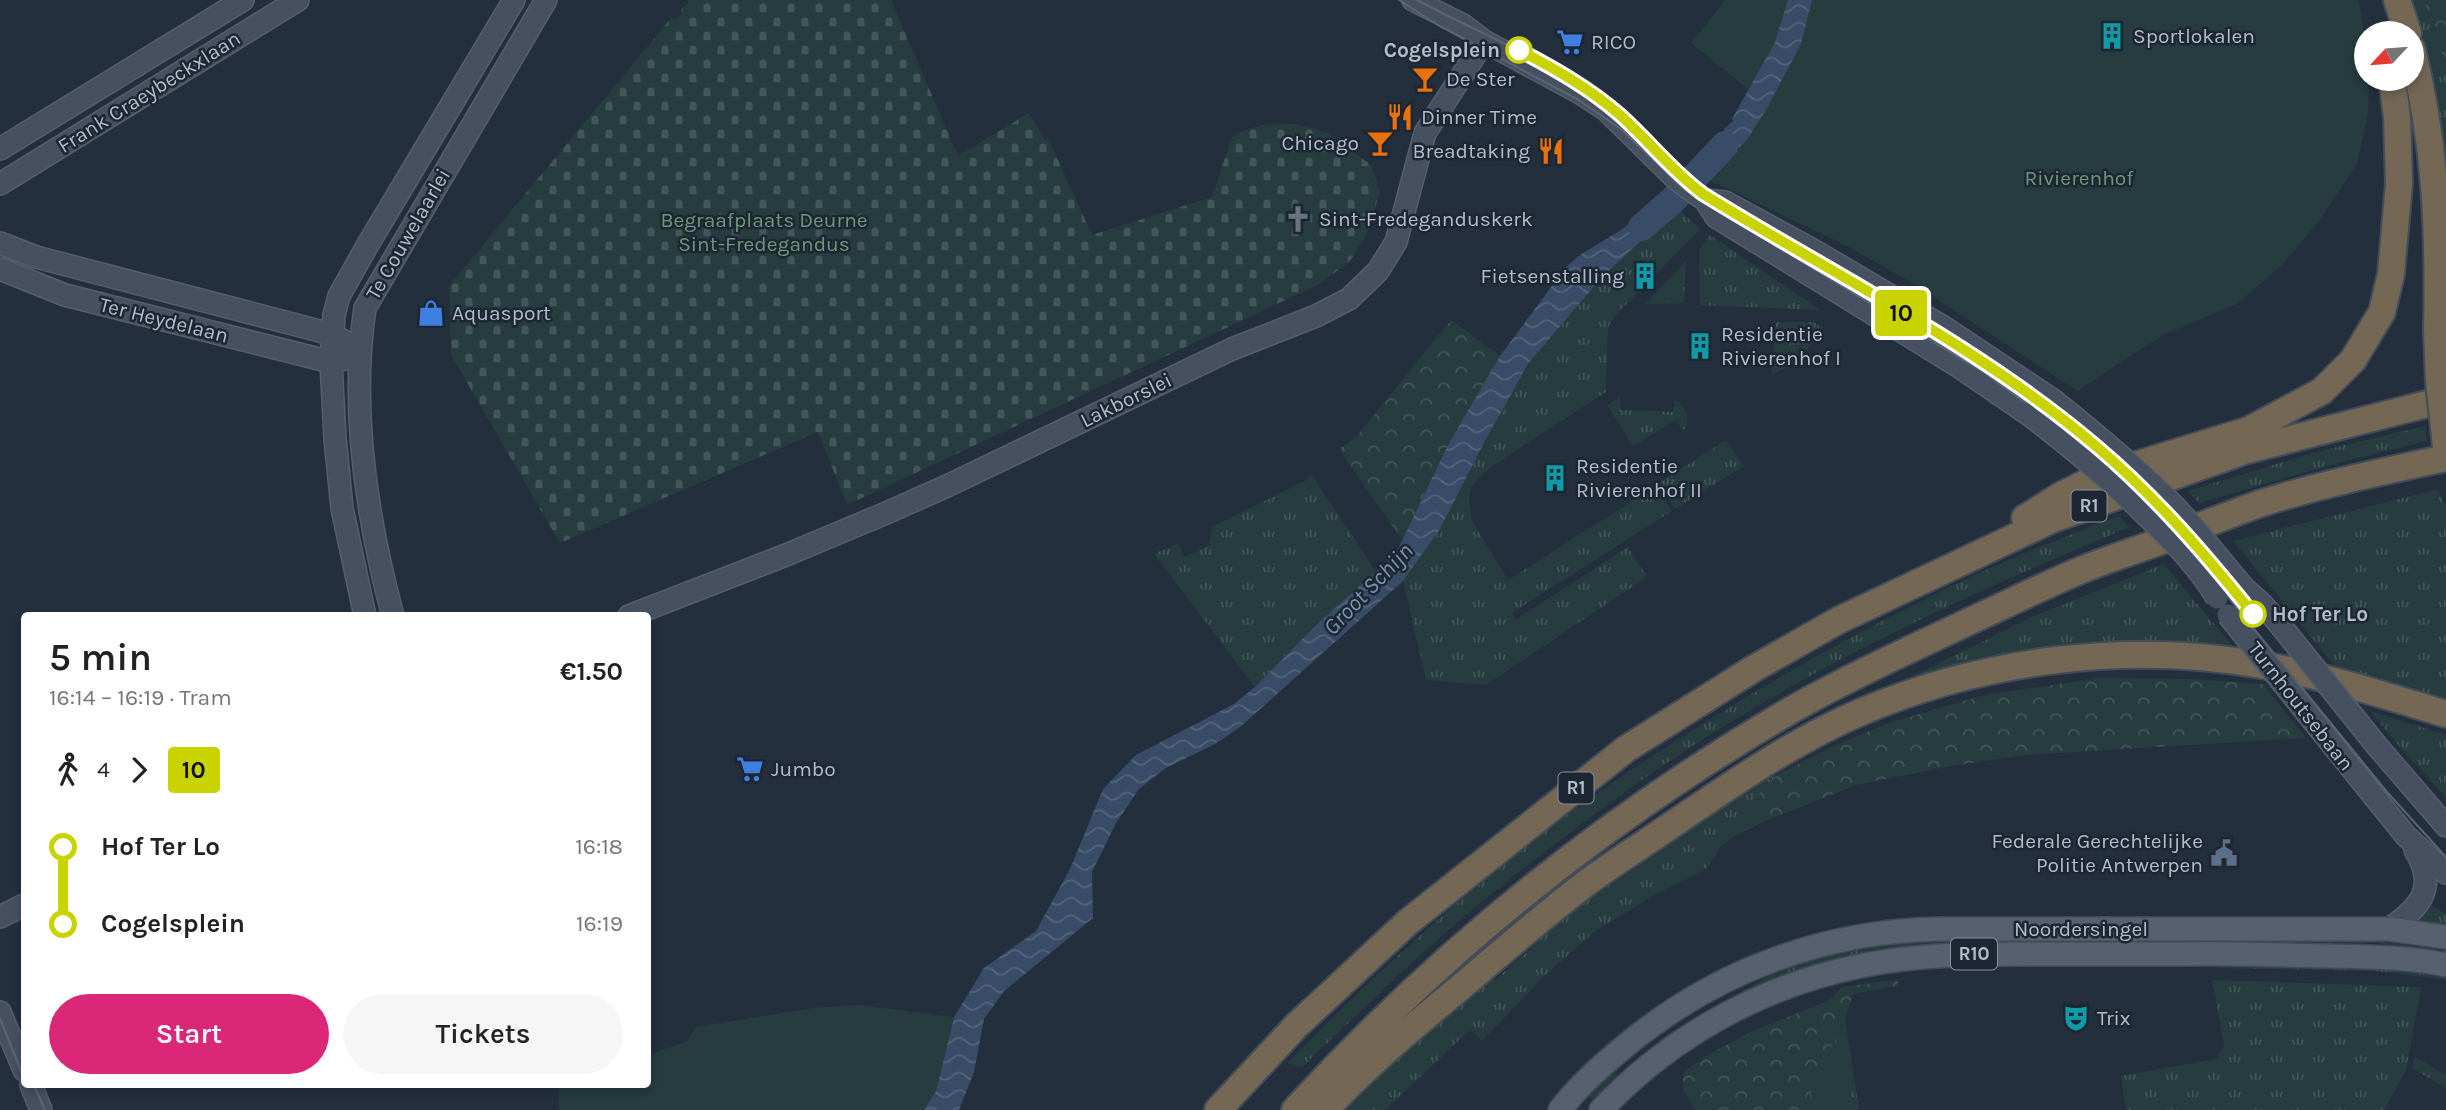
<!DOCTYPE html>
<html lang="en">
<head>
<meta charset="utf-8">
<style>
  :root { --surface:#fff; --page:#f6f6f6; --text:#222; --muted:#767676; --accent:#db2777 }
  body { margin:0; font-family:Karla,sans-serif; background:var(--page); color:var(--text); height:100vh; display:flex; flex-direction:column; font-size:26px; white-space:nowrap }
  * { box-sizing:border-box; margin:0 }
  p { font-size:23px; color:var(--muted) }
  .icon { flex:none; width:38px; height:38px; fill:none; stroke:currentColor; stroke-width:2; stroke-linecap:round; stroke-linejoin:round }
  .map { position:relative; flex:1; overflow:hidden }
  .sheet { position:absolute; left:21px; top:612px; width:630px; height:476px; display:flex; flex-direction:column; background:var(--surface); border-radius:7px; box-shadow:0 4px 10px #0003 }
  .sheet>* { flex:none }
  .badge { padding:0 14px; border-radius:5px; font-size:24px; line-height:46px }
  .needle { width:46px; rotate:244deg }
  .controls { position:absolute; left:2354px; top:21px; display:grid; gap:14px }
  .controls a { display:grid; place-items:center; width:70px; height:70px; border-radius:50%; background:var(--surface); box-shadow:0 4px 10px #0003; font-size:35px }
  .map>.badge { position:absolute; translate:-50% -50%; box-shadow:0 0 0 4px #fff }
  .legs { display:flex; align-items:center; gap:10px; height:77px; padding:0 28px; font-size:23px }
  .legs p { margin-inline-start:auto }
  .headline { display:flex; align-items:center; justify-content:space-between; height:119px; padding:0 28px }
  h1 { font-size:38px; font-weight:600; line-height:52px }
  .cta { display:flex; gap:14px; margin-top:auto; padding:14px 28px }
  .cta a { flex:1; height:80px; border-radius:42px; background:var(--accent); color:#fff; font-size:28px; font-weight:600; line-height:80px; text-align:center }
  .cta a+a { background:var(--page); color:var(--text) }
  ul { padding:0 28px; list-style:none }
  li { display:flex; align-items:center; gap:24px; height:77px; font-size:26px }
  li i { display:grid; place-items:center; width:10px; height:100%; margin:0 9px; background:currentColor }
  li i::after { content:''; width:18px; height:18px; margin:-9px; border:5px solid; border-radius:50%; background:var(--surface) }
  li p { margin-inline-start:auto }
  li:first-child i { background:linear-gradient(#0000 50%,currentColor 0) }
  li:last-child i { background:linear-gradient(currentColor 50%,#0000 0) }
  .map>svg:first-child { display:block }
  .grass { fill:url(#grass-tufts) }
  .forest { fill:url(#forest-crowns) }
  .cemetery { fill:url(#cemetery-stones) }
  .park { fill:#263c3f }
  .water { fill:url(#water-waves) }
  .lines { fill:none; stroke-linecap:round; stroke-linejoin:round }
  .river { stroke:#394c67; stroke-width:28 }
  .secondary-casing { stroke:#565f6c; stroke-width:24 }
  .primary-casing { stroke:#414a57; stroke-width:26 }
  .highway-casing { stroke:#434c59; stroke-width:30 }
  .secondary { stroke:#465061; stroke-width:21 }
  .primary { stroke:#56606e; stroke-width:23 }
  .highway { stroke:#746855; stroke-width:26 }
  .tram { stroke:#5a6575; stroke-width:2 }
  .secondary-bridge-casing { stroke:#565f6c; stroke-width:24; stroke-linecap:butt }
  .highway-bridge-casing { stroke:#434c59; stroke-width:30; stroke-linecap:butt }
  .secondary-bridge { stroke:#465061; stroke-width:21 }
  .highway-bridge { stroke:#746855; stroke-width:26 }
  .line-1-casing { stroke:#fff; stroke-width:16 }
  .line-1 { stroke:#c8d300; stroke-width:10 }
  .stop-1-dot { fill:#fff; stroke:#c8d300; stroke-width:3.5 }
  .labels { text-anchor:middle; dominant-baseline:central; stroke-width:5; stroke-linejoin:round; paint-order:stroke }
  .shield { fill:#1d2633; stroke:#878f9c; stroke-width:2 }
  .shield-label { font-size:19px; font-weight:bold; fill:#b4bcc9 }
  .poi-label { font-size:21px; fill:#b4bcc9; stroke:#1d2633; text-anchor:start }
  .stop-label { font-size:21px; font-weight:bold; fill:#b4bcc9; stroke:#1d2633; text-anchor:end }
  .street-label { font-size:21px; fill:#b4bcc9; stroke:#1d2633 }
  .park-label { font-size:21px; fill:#6b9a76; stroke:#1d2633 }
  .water-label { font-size:23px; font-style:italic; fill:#7c92b1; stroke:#1d2633 }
</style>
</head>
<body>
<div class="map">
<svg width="2446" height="1110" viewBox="0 0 2446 1110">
  <defs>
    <pattern id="grass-tufts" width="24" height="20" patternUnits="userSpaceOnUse" patternTransform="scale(1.75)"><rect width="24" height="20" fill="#263c3f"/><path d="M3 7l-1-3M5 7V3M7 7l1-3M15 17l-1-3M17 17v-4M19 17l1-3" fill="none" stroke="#435659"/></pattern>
    <pattern id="forest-crowns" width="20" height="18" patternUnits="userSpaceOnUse" patternTransform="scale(1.75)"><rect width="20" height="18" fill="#263c3f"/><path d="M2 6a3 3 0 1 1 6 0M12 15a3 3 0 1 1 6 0" fill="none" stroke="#435659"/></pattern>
    <pattern id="cemetery-stones" width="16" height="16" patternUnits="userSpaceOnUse" patternTransform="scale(1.75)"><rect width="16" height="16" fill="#263c3f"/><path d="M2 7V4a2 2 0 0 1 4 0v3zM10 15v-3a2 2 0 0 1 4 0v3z" fill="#435659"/></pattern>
    <pattern id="water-waves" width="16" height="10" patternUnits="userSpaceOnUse" patternTransform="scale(1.75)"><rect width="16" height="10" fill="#394c67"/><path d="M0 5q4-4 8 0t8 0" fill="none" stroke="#53647b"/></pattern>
  </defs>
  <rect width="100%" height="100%" fill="#242f3e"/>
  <path class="grass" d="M2410,0H2424L2446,67V164L2439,117Z
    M1677,208L1700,229L1613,318L1608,328L1606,392L1488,469L1471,487L1469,498L1472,521L1508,580L1656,486L1672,511L1512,613L1515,620L1628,547L1647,577L1486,685L1426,680L1403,581L1440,529L1485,441L1527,366L1603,276Z
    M1710,235L1820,310L1700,305L1699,249Z
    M1686,261L1684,303L1645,304Z
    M1776,322H1814L1822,328L1799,361L1771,375Z
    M1620,397L1621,410L1673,412L1675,400C1686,406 1692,420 1683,431L1676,420L1633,446L1607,405Z
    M2425,426L2427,441L2334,464L2199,503L2188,491L2316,452Z
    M1726,440L1744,466L1675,509L1659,483Z
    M1312,475L1377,573L1315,626L1255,687L1154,554L1178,543L1185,557L1209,545L1212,527L1305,481Z
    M2438,489L2446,507V701L2338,670L2233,541Z
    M2118,516L2130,527C1957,598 1785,678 1632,787C1568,833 1504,882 1444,934C1395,977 1349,1023 1301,1068L1287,1063C1392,957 1504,855 1628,772C1748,692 1874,620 2006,561C2043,545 2081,531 2118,516Z
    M2164,564L2236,650L2025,654L1911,677L2032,617Z
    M2370,711L2446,735V797L2404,752Z
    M1778,774L1754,798V814L1761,823L1731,838L1720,847L1707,868L1650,897L1593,933L1542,978L1482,1041L1470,1030L1385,1110H1340L1489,973L1495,980L1534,946L1553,923L1739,794Z
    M2428,904L2446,914V929L2414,923Z
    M1918,940H2376L2410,941L2446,946V952L2376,943L1944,944L1670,1037L1640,1058L1668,1034L1782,968C1824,951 1873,944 1918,940Z
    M1755,952L1757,956L1573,1081L1570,1078C1626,1021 1682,984 1755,952Z
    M2219,962L2406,971L2446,978V980L2376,971L2219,968Z
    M2212,980L2421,987L2406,1071L2384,1110H2126L2121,1076L2216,1059L2224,1046Z
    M1845,1019L1859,1110H1803Z
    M2415,1057L2446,1075V1088L2412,1068Z
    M1617,1067L1616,1078L1594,1101L1587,1095Z"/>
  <path class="forest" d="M2424,0H2446V67Z
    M1451,320L1500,356L1449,443L1402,540L1339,449L1356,437Z
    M2099,678L2187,679L2263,684L2306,738L2025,755L1951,766L1856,785L1761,823L1754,814V798L1778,774L1834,746L1888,723L1984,695Z
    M1895,980L1899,982L1897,986L1853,994L1845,1019L1803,1110H1696L1683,1090V1076L1686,1070L1706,1056L1750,1032L1828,1001L1842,987Z"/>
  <path class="cemetery" d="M688,0H891L958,156L1029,113L1045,140L1048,138L1092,235L1212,197L1232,137L1238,133L1262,125L1290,124L1309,127L1327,133L1371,165L1380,192L1367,233L1350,261L1320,284L847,505L818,432L560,543L451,355L449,286L672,17L675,19L681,15L682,8L688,4Z"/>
  <path class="park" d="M1725,0H2359L2366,47V79H2369L2368,114L2357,164L2319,221L2282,265L2237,304L2165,334L2077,391L1913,283L1845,245L1705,178L1692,165L1722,136L1725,132L1724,129L1733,121L1732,119L1749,90L1691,43Z
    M859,1005L954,1017L936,1091L924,1110H559L558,1085H648V1055L687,1041L695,1027L813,1008Z
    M1840,1033L1854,1110H1805Z"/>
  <path class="water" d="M1788,0H1812L1801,44L1766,110L1746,141L1705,178L1692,165L1725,132L1724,129L1733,121L1732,119L1775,42Z
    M1662,194L1677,208L1603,276L1528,364L1485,441L1440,529L1403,581L1239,728L1215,744L1166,768L1139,789L1116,823L1092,872L1093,918L1004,991L984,1019L974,1072L959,1110H924L936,1091L954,1017L984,968L1036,931L1070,869L1103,789L1136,755L1234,704L1255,687L1315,626L1391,558L1396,553L1449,443L1500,356L1563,271C1577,253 1602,243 1621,230C1635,219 1649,206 1662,194Z"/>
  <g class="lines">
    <path class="river" d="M1642,227L1673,200L1725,145"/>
    <defs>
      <path id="secondary" d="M1413,0L1463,25L1484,41L1580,93L1606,110L1677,180L1705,200L1716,217L1961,368L2028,414
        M0,149L243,0
        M0,184L298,0
        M1705,200L1725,202L1813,250L1942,326L2053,400
        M0,243L36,257L331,334L344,341
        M0,269L65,295L331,362L344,359
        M2244,588L2263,605L2281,626
        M365,616L342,508L335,438L331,362L334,315L339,296L367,246L514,0
        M393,616C367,519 350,408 365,308L546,0
        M629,616L786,555L884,514L947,486L1232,349L1316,316L1349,299L1378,271L1396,242L1425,133L1484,41
        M2323,733L2406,836L2446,873
        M2377,746L2446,826
        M0,917L24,905
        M2389,929C2421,907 2438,887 2415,850
        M0,1012L24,1070
        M31,1085L41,1110"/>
      <path id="primary" d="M1560,1110C1578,1086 1601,1066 1624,1047C1715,971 1825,930 1943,929H2389L2446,937
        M1601,1110C1670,1037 1761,986 1860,966C1917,954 1976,954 2034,954C2083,954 2133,954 2182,954C2231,953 2281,955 2330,956C2369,957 2408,957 2446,965"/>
      <path id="highway" d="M2397,0L2408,33
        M2412,49C2436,147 2439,229 2437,330
        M2025,518L2060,496L2100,476L2249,430L2322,391L2353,360L2382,312L2391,274L2399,183L2397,117L2392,79
        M1218,1110L1297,1025L1408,922L1626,749L1753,669L1839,620L2053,519L2244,451L2446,399
        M1295,1110C1440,952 1607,817 1793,709C1849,677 1909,650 1968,622C2003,606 2037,589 2072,574C2101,561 2132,552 2161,541C2195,528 2228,515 2262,503C2322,484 2385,471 2446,458
        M1325,1110C1367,1065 1415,1025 1462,986C1503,951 1543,916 1585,884C1605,869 1627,855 1648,841C1717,795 1784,745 1861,712C1982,660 2125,642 2255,664C2320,674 2383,695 2446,714"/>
    </defs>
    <use href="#secondary" class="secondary-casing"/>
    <use href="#primary" class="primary-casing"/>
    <use href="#highway" class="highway-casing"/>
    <use href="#secondary" class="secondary"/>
    <use href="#primary" class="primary"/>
    <use href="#highway" class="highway"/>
    <path class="tram" d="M1399,0L1438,25L1577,99L1621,129L1686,191L1986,374L2083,445L2131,488L2180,538L2387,792L2446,857
      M1417,0C1493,41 1574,68 1635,130
      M0,1019L24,1078
      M34,1085L45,1110"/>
    <defs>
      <path id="secondary-bridge" d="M2053,400C2097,435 2139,470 2178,510C2201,535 2222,562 2244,588
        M2028,414C2070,446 2110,479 2147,516C2173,541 2199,567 2217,598
        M2228,615L2323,733
        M2281,626L2377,746"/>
      <path id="highway-bridge" d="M2437,330L2439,382L2446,446"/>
    </defs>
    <use href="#secondary-bridge" class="secondary-bridge-casing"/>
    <use href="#highway-bridge" class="highway-bridge-casing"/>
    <use href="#secondary-bridge" class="secondary-bridge"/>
    <use href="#highway-bridge" class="highway-bridge"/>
  </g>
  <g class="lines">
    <defs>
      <path id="line-1" d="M1519,50C1555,69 1589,88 1620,115C1649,141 1672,171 1703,194C1834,275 1979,346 2097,447C2155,496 2205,554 2253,614"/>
    </defs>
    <use href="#line-1" class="line-1-casing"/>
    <use href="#line-1" class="line-1"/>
  </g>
  <defs>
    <symbol id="building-bare" viewBox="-9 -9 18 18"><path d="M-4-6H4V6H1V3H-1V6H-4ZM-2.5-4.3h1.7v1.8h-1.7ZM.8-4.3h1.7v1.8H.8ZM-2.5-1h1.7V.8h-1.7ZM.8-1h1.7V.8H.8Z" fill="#0f9aa8" stroke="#1d2633" stroke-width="2.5" paint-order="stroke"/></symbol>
    <symbol id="supermarket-bare" viewBox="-9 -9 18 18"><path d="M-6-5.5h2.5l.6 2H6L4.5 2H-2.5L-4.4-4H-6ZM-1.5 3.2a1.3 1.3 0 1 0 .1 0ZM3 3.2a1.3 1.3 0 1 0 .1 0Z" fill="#3f7fe0" stroke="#1d2633" stroke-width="2.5" paint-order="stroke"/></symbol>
    <symbol id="bar-bare" viewBox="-9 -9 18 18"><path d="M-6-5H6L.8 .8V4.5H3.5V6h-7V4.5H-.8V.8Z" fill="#e8710a" stroke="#1d2633" stroke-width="2.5" paint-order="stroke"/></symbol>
    <symbol id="restaurant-bare" viewBox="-9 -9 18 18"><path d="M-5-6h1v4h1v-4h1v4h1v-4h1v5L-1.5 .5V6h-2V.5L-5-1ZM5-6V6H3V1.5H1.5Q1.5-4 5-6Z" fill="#e8710a" stroke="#1d2633" stroke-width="2.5" paint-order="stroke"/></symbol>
    <symbol id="church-bare" viewBox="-9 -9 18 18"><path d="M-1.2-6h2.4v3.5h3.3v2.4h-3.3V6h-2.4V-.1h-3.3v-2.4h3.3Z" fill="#6b7280" stroke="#1d2633" stroke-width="2.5" paint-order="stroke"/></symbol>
    <symbol id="shop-bare" viewBox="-9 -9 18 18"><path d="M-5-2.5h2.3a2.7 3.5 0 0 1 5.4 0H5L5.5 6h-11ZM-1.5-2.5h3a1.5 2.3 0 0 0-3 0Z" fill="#3f7fe0" stroke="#1d2633" stroke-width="2.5" paint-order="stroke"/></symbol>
    <symbol id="civic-bare" viewBox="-9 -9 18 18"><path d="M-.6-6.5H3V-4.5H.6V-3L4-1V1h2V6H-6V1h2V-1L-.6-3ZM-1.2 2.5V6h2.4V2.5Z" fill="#5c6f8a" stroke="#1d2633" stroke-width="2.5" paint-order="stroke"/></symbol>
    <symbol id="theatre-bare" viewBox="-9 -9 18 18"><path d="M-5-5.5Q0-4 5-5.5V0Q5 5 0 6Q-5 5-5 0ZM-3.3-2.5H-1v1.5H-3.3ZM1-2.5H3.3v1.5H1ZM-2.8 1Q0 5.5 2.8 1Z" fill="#0f9aa8" stroke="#1d2633" stroke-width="2.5" paint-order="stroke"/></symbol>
  </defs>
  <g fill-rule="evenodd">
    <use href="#building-bare" x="2093" y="17" width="38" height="38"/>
    <use href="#supermarket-bare" x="1551" y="23" width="38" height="38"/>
    <use href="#bar-bare" x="1406" y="60" width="38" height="38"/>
    <use href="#restaurant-bare" x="1381" y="98" width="38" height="38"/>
    <use href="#bar-bare" x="1361" y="124" width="38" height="38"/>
    <use href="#restaurant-bare" x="1532" y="132" width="38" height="38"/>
    <use href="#church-bare" x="1279" y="200" width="38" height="38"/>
    <use href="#building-bare" x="1626" y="257" width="38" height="38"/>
    <use href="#shop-bare" x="412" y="294" width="38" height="38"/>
    <use href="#building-bare" x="1681" y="327" width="38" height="38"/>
    <use href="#building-bare" x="1536" y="459" width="38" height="38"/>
    <use href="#supermarket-bare" x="731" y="750" width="38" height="38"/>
    <use href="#civic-bare" x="2205" y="834" width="38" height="38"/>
    <use href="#theatre-bare" x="2057" y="999" width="38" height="38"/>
  </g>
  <g class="stop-1-dot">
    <circle cx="1519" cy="50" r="12"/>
    <circle cx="2253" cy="614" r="12"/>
  </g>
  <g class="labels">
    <g class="shield">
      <rect x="2071.5" y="490.5" width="35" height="31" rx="5"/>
      <rect x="1558.5" y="772.5" width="35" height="31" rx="5"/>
      <rect x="1951" y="938.5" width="46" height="31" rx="5"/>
    </g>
    <g class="shield-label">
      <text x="2089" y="506">R1</text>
      <text x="1576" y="788">R1</text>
      <text x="1974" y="954">R10</text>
    </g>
    <g class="poi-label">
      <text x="2133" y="36">Sportlokalen</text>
      <text x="1591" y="42">RICO</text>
      <text x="1446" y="79">De Ster</text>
      <text x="1421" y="117">Dinner Time</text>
      <text x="1359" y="143" text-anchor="end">Chicago</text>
      <text x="1530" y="151" text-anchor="end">Breadtaking</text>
      <text x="1319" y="219">Sint-Fredeganduskerk</text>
      <text x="1624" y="276" text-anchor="end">Fietsenstalling</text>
      <text x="452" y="313">Aquasport</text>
      <text x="1721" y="334">Residentie<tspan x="1721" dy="24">Rivierenhof I</tspan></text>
      <text x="1576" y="466">Residentie<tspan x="1576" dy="24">Rivierenhof II</tspan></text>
      <text x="771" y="769">Jumbo</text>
      <text x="2203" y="841" text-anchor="end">Federale Gerechtelijke<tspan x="2203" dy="24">Politie Antwerpen</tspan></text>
      <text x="2097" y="1018">Trix</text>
    </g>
    <g class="stop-label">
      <text x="1500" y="50">Cogelsplein</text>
      <text x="2272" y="614" text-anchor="start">Hof Ter Lo</text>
    </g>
    <g class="street-label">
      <text transform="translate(149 92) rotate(-32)">Frank Craeybeckxlaan</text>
      <text transform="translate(408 234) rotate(-60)">Te Couwelaarlei</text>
      <text transform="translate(164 320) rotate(14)">Ter Heydelaan</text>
      <text transform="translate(1126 400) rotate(-26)">Lakborslei</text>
      <text transform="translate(2301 706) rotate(52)">Turnhoutsebaan</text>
      <text x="2081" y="929">Noordersingel</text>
    </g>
    <g class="park-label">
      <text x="2079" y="178">Rivierenhof</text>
      <text x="764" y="220">Begraafplaats Deurne<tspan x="764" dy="24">Sint-Fredegandus</tspan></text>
    </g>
    <g class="water-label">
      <text transform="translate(1368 589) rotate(-46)">Groot Schijn</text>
    </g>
  </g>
</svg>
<div class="controls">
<a><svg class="needle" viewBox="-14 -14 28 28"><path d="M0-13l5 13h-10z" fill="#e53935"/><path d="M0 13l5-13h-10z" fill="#767676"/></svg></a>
</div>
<b class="badge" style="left:1901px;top:313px;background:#c8d300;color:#111">10</b>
<section class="sheet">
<div class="headline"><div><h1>5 min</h1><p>16:14 – 16:19 · Tram</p></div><b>€1.50</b></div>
<div class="legs"><svg class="icon" aria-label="walk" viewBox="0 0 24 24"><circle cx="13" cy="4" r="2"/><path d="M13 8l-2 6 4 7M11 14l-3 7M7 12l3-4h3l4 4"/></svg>4<svg class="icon" aria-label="forward" viewBox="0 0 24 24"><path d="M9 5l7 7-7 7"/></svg><b class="badge" style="background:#c8d300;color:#111">10</b></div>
<ul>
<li><i style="color:#c8d300"></i><b>Hof Ter Lo</b><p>16:18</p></li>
<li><i style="color:#c8d300"></i><b>Cogelsplein</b><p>16:19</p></li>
</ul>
<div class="cta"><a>Start</a><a>Tickets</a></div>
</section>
</div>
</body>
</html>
